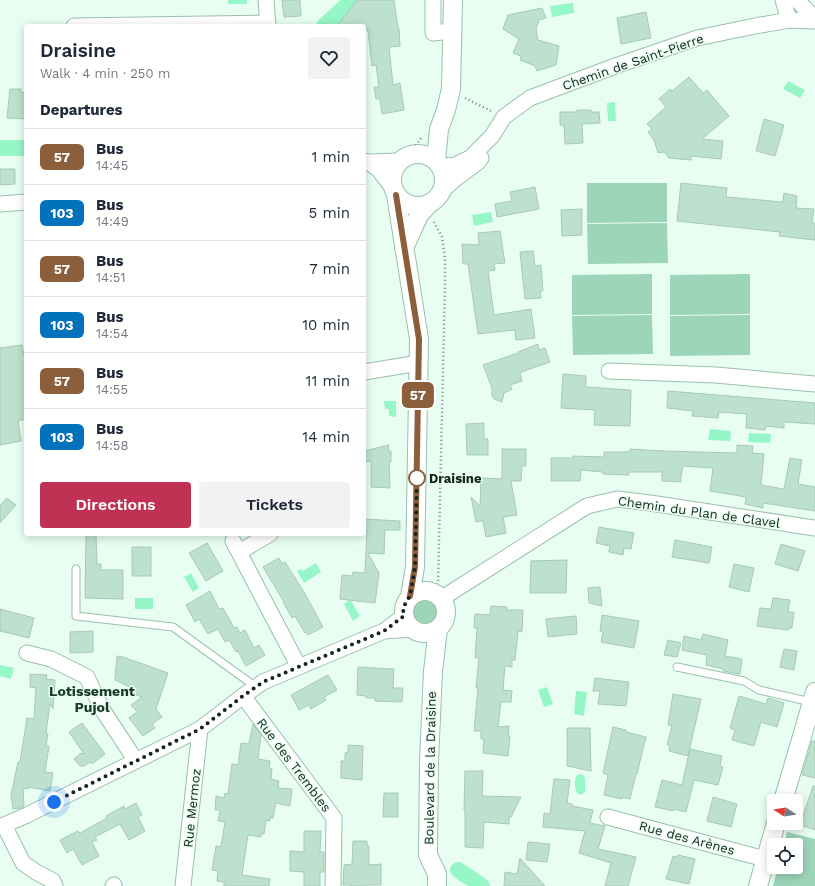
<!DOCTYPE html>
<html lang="en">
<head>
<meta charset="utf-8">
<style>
  :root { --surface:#fff; --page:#f2f2f3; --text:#1f2937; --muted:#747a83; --line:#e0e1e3; --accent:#c13153 }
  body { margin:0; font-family:"Work Sans",sans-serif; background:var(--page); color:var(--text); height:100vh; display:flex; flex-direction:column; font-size:15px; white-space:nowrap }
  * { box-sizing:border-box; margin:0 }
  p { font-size:13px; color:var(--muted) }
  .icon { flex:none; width:22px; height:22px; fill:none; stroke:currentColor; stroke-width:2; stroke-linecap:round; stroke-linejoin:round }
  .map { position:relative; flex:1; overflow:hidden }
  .panel { position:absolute; left:24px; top:24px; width:342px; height:512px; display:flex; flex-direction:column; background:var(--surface); border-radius:4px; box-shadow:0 2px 10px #0003 }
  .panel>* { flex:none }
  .badge { padding:0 8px; border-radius:6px; font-size:14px; line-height:26px }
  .needle { width:26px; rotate:282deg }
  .tools { position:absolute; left:767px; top:794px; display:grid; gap:8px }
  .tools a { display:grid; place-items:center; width:36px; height:36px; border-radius:4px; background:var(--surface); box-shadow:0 2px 10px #0003; font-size:20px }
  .you { position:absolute; width:20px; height:20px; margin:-10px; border:3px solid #fff; border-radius:50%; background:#1a73e8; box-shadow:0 0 0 6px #1a73e833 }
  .map>.badge { position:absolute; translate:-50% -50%; box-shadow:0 0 0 2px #fff }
  h2 { padding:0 16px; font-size:15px; line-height:36px }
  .round { display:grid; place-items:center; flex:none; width:42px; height:42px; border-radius:4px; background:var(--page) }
  .summary { display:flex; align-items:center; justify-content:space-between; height:68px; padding:0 16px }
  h1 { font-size:19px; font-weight:600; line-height:30px }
  .button { display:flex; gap:8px; margin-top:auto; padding:8px 16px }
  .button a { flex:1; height:46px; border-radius:4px; background:var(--accent); color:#fff; font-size:16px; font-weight:600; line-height:46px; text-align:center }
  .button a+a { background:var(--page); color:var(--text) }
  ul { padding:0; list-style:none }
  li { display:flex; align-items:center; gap:12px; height:56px; padding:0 16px; border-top:1px solid var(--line) }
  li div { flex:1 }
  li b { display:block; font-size:15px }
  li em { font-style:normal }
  li .badge { min-width:44px; font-weight:700; text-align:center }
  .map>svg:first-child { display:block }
  .green { fill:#9dd5b8 }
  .water { fill:#97f6c8 }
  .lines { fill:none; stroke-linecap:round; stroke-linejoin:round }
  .canal { stroke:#97f6c8; stroke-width:16 }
  .building { fill:#bde1ce; stroke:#a6cab7 }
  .service-casing { stroke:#9bbfac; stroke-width:9 }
  .minor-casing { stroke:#9bbfac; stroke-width:17 }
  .tertiary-casing { stroke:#9bbfac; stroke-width:20 }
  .path { stroke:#77897f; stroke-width:2.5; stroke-dasharray:1 3; stroke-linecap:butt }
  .service { stroke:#fff; stroke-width:7 }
  .minor { stroke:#fff; stroke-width:15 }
  .tertiary { stroke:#fff; stroke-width:18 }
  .line-casing { stroke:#fff; stroke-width:9 }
  .line { stroke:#8b5e3c; stroke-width:6 }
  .walk { stroke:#16241d; stroke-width:4; stroke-dasharray:0 7.2 }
  .stop-dot { fill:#fff; stroke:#8b5e3c; stroke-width:2 }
  .labels { text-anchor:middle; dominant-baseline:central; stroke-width:3; stroke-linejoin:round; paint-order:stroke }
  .street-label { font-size:13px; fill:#16241d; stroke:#e8fef2 }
  .stop-label { font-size:13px; font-weight:bold; fill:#16241d; stroke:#e8fef2; text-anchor:start }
  .neighbourhood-label { font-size:14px; font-weight:bold; fill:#1a3a2b; stroke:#e8fef2 }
</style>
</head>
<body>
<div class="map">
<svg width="815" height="886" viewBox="0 0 815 886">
  <rect width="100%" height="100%" fill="#e8fef2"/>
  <path class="green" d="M587,183H667V222L587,223Z
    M667,223L668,263L588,264L587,224Z
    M652,274V314L572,315V275Z
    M750,274V314L670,315V275Z
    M652,315L653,354L573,355L572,316Z
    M750,315V355L670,356V316Z
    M413 612a12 12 0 1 1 24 0a12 12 0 1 1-24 0Z
    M787,832L815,839V886H773L778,867H796V845H784Z"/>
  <path class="water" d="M228,0H247V4H228Z
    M573,3L574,13L552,17L550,6Z
    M788,81L805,90L800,98L783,89Z
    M615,102L616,121H608L607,103Z
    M491,212L493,222L474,226L472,215Z
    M384,401H396V417L389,416V409H385Z
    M710,429L731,431L730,441L708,440Z
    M749,433L771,434L770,443L748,442Z
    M316,563L321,572L304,583L297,571L301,569L303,571Z
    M191,573L199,588L193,592L184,577Z
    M135,598H153V609H135Z
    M350,599L360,616L353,621L344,604Z
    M0,665L14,668L11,679L0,676Z
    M547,687L553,704L544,707L538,690Z
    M576,691L587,692L584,716L574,714Z
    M581,774L583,775L585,778V791L584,793L579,795C574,790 574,781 577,775Z"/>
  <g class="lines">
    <path class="canal" d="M324,26L347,5L348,0
      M0,148H26
      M458,870L482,886"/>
  </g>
  <path class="building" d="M282,0H300L301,16L284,17Z
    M357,0H394L398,28H399L400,46L389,47L393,85L400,83L404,110L382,114L380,99H376L374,87H379L376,65L372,66L368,31H367L366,26H337Z
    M542,8L546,18L539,20L536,29L538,40L559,46L556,65L537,71L535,66L520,60L521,56L513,53L519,39L503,29L508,15Z
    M646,12L651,38L621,44L617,18Z
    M689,77L703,93L707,90L729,116L702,139L723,141L721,159L691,156V160L669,158L664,152L658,153L654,140L648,132L652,129L647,124L666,107L659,99L670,89L672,91Z
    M10,89H21V92L26,93V119L7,118Z
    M577,110H591V112H599L600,123L582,124L583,143L565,144L564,125H560V112H577Z
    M764,119L784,125L775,156L756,151Z
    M0,169H15V184L0,185Z
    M681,183L727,188L726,197L783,202L784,193L797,196L796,208L814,209L812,223H815V240L779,236L780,232L677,221Z
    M535,187L539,209L497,217L495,204L512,201L510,192Z
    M582,209V235L562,236L561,210Z
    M500,231L505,263L494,264L495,270L488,271L494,315L531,309L535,338L516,340L515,330L478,334L468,264H463L462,244L479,245L478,233Z
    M533,251L535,266L541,265L543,291H540L541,298L525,299L520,252Z
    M538,344L539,350L545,348L550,362L521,372V373H520L522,381L510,385L512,389L504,393L502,402L494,399L492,396V388L483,365L518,353V352Z
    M22,345L24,356L26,355V419L18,421L21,441L0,445V348Z
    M563,374L586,376V387L631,390L630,426L594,425L595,410L561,408Z
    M668,391L815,403V424L784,422V428L766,426L765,430L746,428L747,414L719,412L718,418L692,416L693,411L667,408Z
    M484,423V439H488V455H467L466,424Z
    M389,445L388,451H391V462H389L390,488L371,487V461L364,462V451Z
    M737,445L753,446L752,453L764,454L761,485L784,489L790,458L802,460L798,484L815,487V511L763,503V508L745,504L746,497L710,491L713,468L683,466L681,476V482L662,481V472H629V475L603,474V472L581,470L580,481H551V458H573V456L604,457V452H630V449L663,451L737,453Z
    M502,449H526V466H522L521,481H511L517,515L503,517L506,533L486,537L483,521L476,522L471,497L480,506L481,478L502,479Z
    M7,498L16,505L0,523V505Z
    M364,519L400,521V530H385L384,554L368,553L379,573L375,603L340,599L342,575L352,576L353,572L365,573L367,530H364Z
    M599,527L634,533L631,549L624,548L623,555L609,552L610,546L596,543Z
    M86,534H96L97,564H101V570H123V599L85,598Z
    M675,540L712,547L709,563L672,557Z
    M207,543L223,571L206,581L189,553Z
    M781,544L805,551L798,571L775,564Z
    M132,547H151V576H132Z
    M279,558L282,564L285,562L304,592L323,627L308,635L306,632L305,633L295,616L292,618L283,602H284L263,567Z
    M567,560L566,593H530L531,561Z
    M734,564L754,568L749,592L729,587Z
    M600,587L602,606L589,603L588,588Z
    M210,591L219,609L223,608L234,628L237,627L240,633L245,630L254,648L259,645L265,655L246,666L238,651L236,652L229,640L225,642L218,629L208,634L199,619L195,622L186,605Z
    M773,598L790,600L788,612H794L792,628H789L788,630L757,626L760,608L771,609Z
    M491,606L507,607V610H523L522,632L518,631L515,660H512V667L505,666L503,690L512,691L511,702H501L498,727L509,726L508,736H510L508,756L483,753L484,739H481V731H474L478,688H476L479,658H475L477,628H474L475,614L490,615Z
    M0,609L34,618L29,638L0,631Z
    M602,615L639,621L634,648L601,642L603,632L600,631Z
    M576,616L577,634L548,637L546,619Z
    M93,631V652L70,653V632Z
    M703,634L728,640L725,656L742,659L740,674L723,671L724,669L706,665L707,655L682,650L684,636L701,640Z
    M668,640L681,643L677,657L664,655Z
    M784,649L797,651L794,670L780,667Z
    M117,656L123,657L168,673L156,709L162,717L152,724L155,728L143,736L129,718L137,712L131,705L142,697L131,693L132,688L115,680Z
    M358,667L394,669L393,688H403L402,702L375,701V698H366V696L357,695Z
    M30,674L47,675L46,679L55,680L53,709L50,704L46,733L48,734L46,746H49L45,772L53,773L50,791L28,787V789L23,788L24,806L21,808L13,809L11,795L18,762H20L27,718L34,719L36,688L30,687Z
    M328,675L337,690L324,697L326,700L311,709L309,705L299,710L291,695Z
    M595,678L629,682L626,706L598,704L600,691H593Z
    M673,694L701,699L688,756L669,751L670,746L667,745L672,726L668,725Z
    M739,696L766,704L768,698L784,703L777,727L761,722L754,746L732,740L735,730L730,728Z
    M82,723L105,754L92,764L90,762L84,766H80L74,759L81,753L84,754L69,732Z
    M253,724L261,735L258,759L270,761L269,768L272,769L271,779L279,781L278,788L292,789L290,806L276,803L273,818L270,817V821L266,820L264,834H261V837L248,835L242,875L270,879L269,886H224V882L217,881L218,871L212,870L216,846L221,847L225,822L218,821L220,810H215L216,796L224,798L225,793L228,794L232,764L238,765L241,743L249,744Z
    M613,727L626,730V732L646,737L637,774H636L630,799L622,797V799L604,795L608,775L603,773Z
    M567,728H590L591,771L567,766Z
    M812,741H815V778L802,775Z
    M348,745L363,746L362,780L341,778V761H345V753L348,752Z
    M690,749L722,756L720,766L723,767L718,785L694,780L686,812L673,809V811L655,807L662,780L682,785Z
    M465,771H483L482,796L521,797L511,817H509V824L484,822L483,848L465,847V810H464Z
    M554,779L570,780L567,803L572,804V806L593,810L590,823L605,826L598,849L636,857L628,886H605L611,863L579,853L585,831L543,827L544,813L550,814Z
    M813,786H815V830L800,825Z
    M384,793H398V817H383Z
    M713,797L737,804L731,827L707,821Z
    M136,803L142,815L138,817L145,831L129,840L120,824L95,837L97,840L92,842L99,856L82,865L73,849L67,853L60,840L78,831L80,833L107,818L106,816L124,806L125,809Z
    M304,831H321L320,852H324V872H320V886H304V872L290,871V851L304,852Z
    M353,841H367V846H369V865L381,864V885H367V886H350V885H343L344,865L352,864Z
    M528,842L550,844L547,862L526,860Z
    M678,855L695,859L689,884L666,879L673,856L677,857Z
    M520,858L545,886H504L505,872L517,874Z"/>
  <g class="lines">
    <defs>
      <path id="service" d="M76,569V616L173,627L256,687
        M677,667L744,681L759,690L811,702"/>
      <path id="minor" d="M266,0L268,26
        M433,0V33L452,31
        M783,0L789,20
        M797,0L815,19
        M74,26L268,23
        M364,161L368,162L399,161
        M368,162L379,170L392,187
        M439,165L453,166L470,158L492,136L504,117L530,98L618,65L697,38L755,26L789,20L815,21
        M441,192L454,180L478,162L481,158
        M0,204L26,202
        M609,371L716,375L815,384
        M364,372L419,363
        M233,541L299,667
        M239,552L270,534
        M442,599L447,595L587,506L617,499L650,503L815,528
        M384,631L411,629
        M27,653L51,659L87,677L102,709L136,761
        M243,696L334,818L333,886
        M608,817L765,859
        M4,825L23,863L36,872L53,881L55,886
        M0,827L27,815L200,729L243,696L263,682L384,631L404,616
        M113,886L114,885
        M183,886L200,729"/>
      <path id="tertiary" d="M392 180a26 26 0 1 1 52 0a26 26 0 1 1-52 0Z
        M436,161L439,129L446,110L451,89L453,0
        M396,195L419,339L415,567L410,596
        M404,248L419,215L430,203
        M404 612a21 21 0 1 1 42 0a21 21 0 1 1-42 0Z
        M783,801L815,692
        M437,886V874L428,855L429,762L433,671L438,629
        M758,886L776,823"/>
    </defs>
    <use href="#service" class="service-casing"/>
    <use href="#minor" class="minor-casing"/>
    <use href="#tertiary" class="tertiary-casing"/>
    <path class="path" d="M465,98L491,111
      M411,152L422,137
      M434,222L442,237L445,259V285L438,584"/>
    <use href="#service" class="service"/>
    <use href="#minor" class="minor"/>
    <use href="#tertiary" class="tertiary"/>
  </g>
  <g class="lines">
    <defs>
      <path id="line" d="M396,195L419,339L415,567L410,596"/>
    </defs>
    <use href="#line" class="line-casing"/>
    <use href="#line" class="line"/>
    <path class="walk" d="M54,802L200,729L243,696L263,682L384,631L404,616L403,609L406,602L410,596L415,567L417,473V478"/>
  </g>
  <circle class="stop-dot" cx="417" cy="478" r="8"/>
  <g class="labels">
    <g class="street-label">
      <text transform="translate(633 62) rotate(-19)">Chemin de Saint-Pierre</text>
      <text transform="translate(699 512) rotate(8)">Chemin du Plan de Clavel</text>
      <text transform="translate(294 765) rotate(53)">Rue des Trembles</text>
      <text transform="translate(430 768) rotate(-89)">Boulevard de la Draisine</text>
      <text transform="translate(192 808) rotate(-84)">Rue Mermoz</text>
      <text transform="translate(687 838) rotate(15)">Rue des Arènes</text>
    </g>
    <g class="stop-label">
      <text x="429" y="478">Draisine</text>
    </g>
    <g class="neighbourhood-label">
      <text x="92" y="691">Lotissement<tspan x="92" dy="16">Pujol</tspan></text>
    </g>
  </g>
</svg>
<div class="tools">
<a><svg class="needle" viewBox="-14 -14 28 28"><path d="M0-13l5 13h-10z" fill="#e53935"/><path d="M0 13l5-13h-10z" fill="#747a83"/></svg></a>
<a><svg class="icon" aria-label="locate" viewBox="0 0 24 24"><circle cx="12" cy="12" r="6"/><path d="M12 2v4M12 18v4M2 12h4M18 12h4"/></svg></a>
</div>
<div class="you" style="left:54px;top:802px"></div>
<b class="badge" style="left:418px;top:395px;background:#8b5e3c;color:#fff">57</b>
<section class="panel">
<div class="summary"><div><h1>Draisine</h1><p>Walk · 4 min · 250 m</p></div><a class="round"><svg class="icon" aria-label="heart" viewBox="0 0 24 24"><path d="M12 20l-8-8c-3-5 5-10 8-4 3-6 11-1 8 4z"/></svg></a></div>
<h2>Departures</h2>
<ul>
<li><span class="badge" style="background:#8b5e3c;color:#fff">57</span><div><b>Bus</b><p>14:45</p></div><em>1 min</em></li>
<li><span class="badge" style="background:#0072bc;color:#fff">103</span><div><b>Bus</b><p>14:49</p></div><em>5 min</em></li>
<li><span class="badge" style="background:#8b5e3c;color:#fff">57</span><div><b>Bus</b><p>14:51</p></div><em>7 min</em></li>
<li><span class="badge" style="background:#0072bc;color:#fff">103</span><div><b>Bus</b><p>14:54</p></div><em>10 min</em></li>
<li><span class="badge" style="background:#8b5e3c;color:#fff">57</span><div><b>Bus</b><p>14:55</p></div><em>11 min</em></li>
<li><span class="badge" style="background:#0072bc;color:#fff">103</span><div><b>Bus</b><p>14:58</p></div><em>14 min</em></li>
</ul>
<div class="button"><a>Directions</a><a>Tickets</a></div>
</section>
</div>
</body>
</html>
